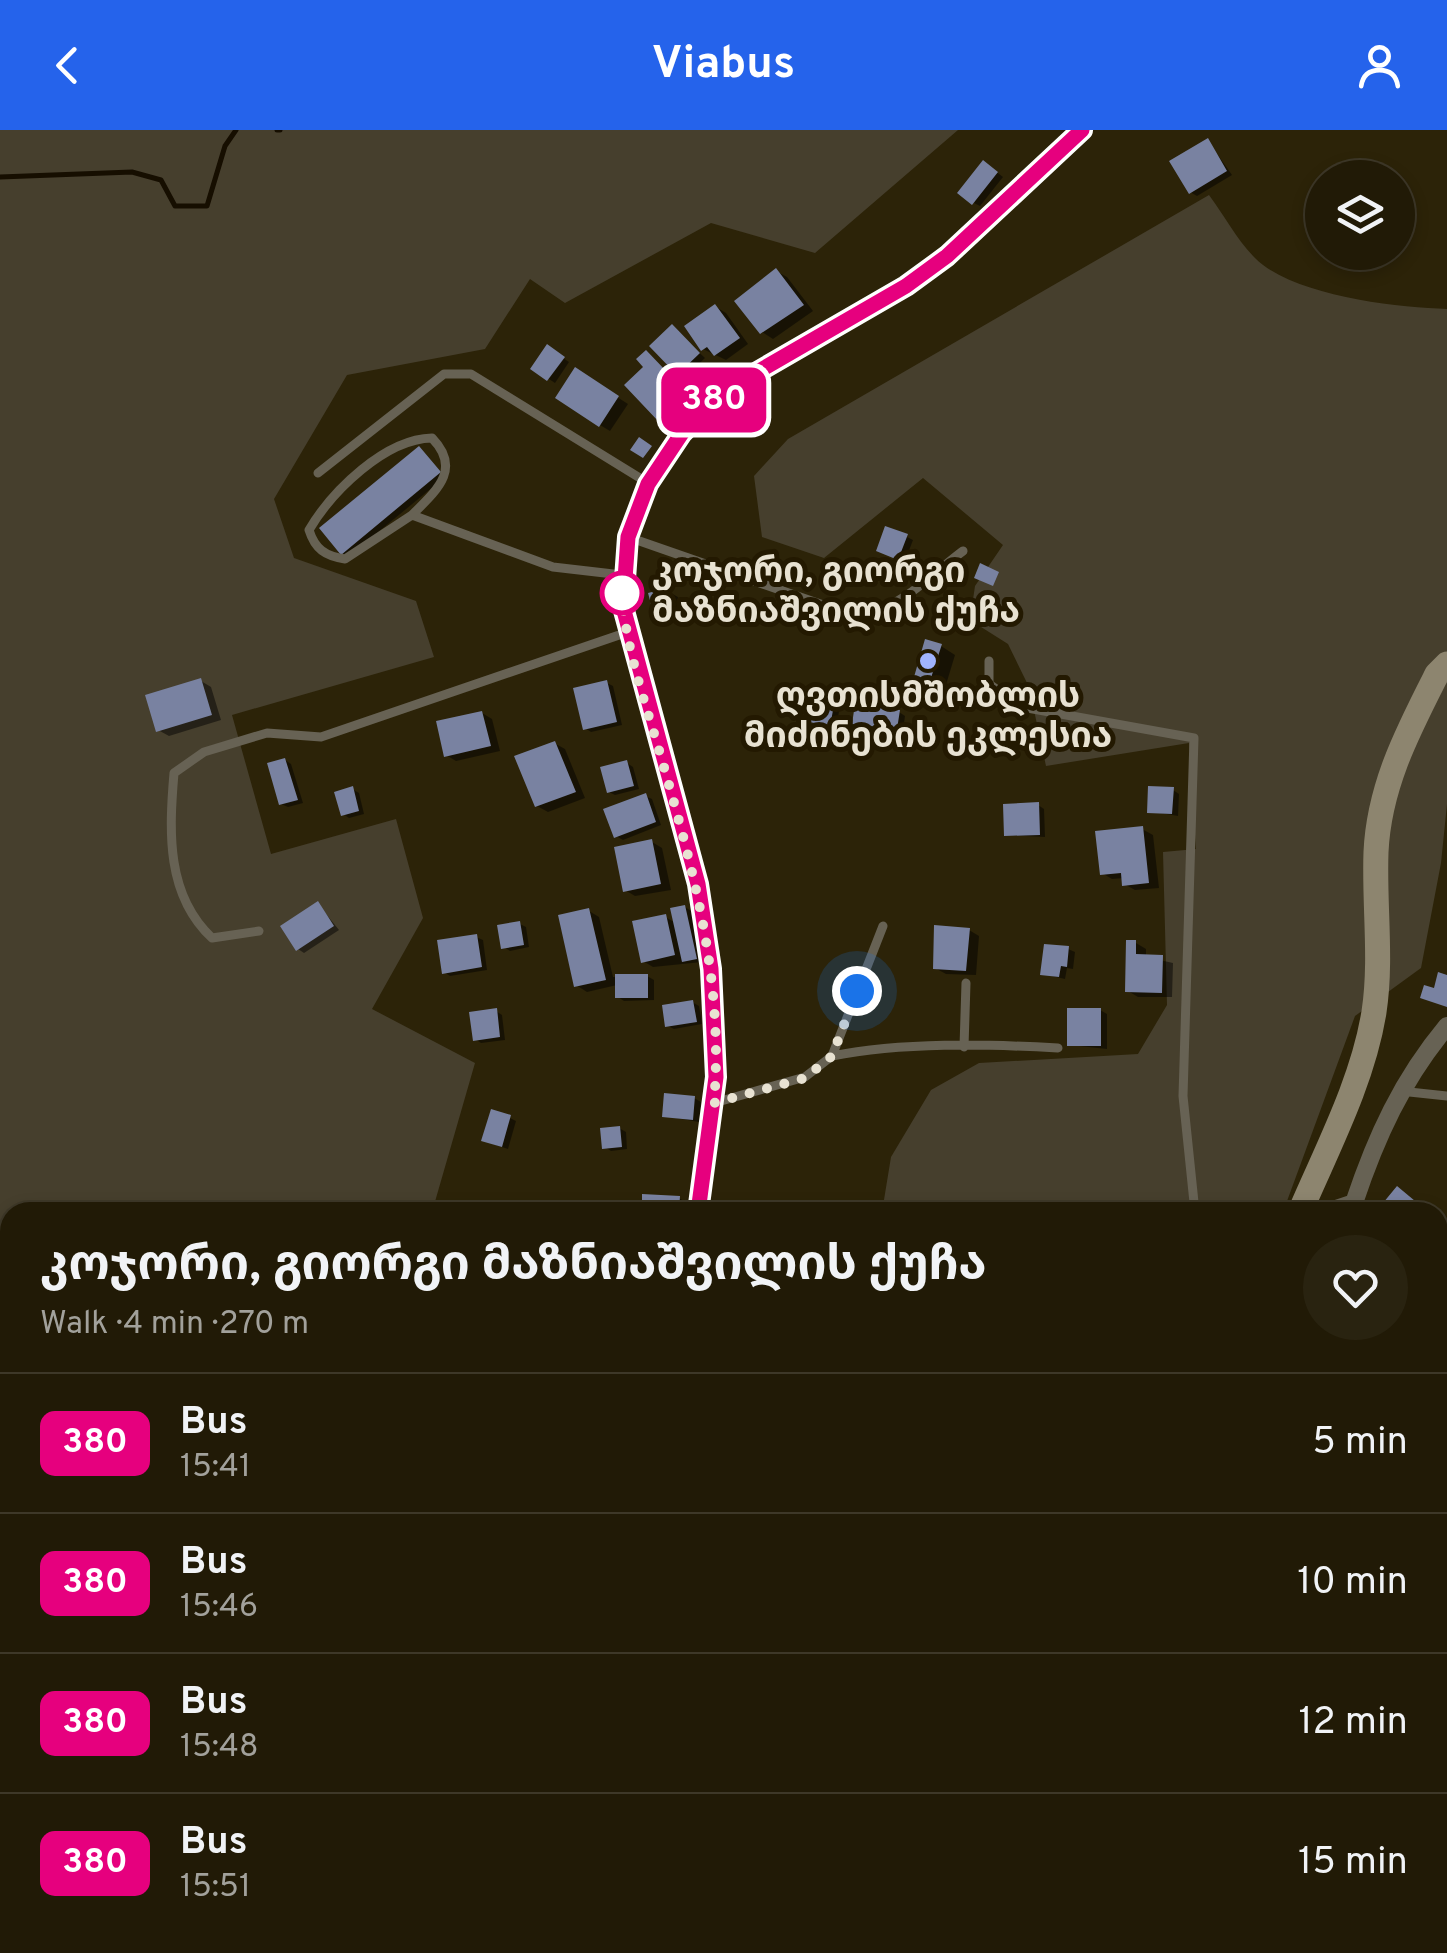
<!DOCTYPE html>
<html lang="en">
<head>
<meta charset="utf-8">
<style>
  :root { --surface:#211a06; --page:#292310; --text:#f1f3f6; --muted:#a2a19b; --line:#3e3828; --accent:#2563eb }
  body { margin:0; font-family:Overpass,"Noto Sans Georgian",sans-serif; background:var(--page); color:var(--text); height:100vh; display:flex; flex-direction:column; font-size:38px; white-space:nowrap }
  * { box-sizing:border-box; margin:0 }
  p { font-size:32px; color:var(--muted) }
  .icon { flex:none; width:55px; height:55px; fill:none; stroke:currentColor; stroke-width:2; stroke-linecap:round; stroke-linejoin:round }
  .map { position:relative; flex:1; overflow:hidden }
  .sheet { position:absolute; left:0px; top:1072px; width:1448px; height:752px; display:flex; flex-direction:column; background:var(--surface); border-radius:30px 30px 0 0; box-shadow:0 5px 15px #0003,0 0 0 2px var(--line) }
  .sheet>* { flex:none }
  .badge { padding:0 20px; border-radius:15px; font-size:35px; line-height:65px }
  .tools { position:absolute; left:1305px; top:30px; display:grid; gap:20px }
  .tools a { display:grid; place-items:center; width:110px; height:110px; border-radius:50%; background:var(--surface); box-shadow:0 5px 15px #0003,0 0 0 2px var(--line); font-size:50px }
  .you { position:absolute; width:50px; height:50px; margin:-25px; border:8px solid #fff; border-radius:50%; background:#1a73e8; box-shadow:0 0 0 15px #1a73e833 }
  .map>.badge { position:absolute; translate:-50% -50%; box-shadow:0 0 0 5px #fff }
  .round { display:grid; place-items:center; flex:none; width:105px; height:105px; border-radius:52px; background:var(--page) }
  .overview { display:flex; align-items:center; justify-content:space-between; height:170px; padding:0 40px }
  h1 { font-size:48px; font-weight:700; line-height:75px }
  ul { padding:0; list-style:none }
  li { display:flex; align-items:center; gap:30px; height:140px; padding:0 40px; border-top:2px solid var(--line) }
  li div { flex:1 }
  li b { display:block; font-size:38px }
  li em { font-style:normal }
  li .badge { min-width:110px; font-weight:700; text-align:center }
  header { display:flex; justify-content:space-between; align-items:center; height:130px; padding:0 40px; background:var(--accent); color:#fff; font-size:45px; font-weight:700 }
  .map>svg:first-child { display:block }
  .green { fill:#463f2d }
  .shadow { fill:#0007 }
  .lines { fill:none; stroke-linecap:round; stroke-linejoin:round }
  .stream { stroke:#160e00; stroke-width:5 }
  .building { fill:#7982a1 }
  .service { stroke:#676254; stroke-width:9 }
  .minor { stroke:#676254; stroke-width:18 }
  .secondary { stroke:#8d856f; stroke-width:25 }
  .line-casing { stroke:#fff; stroke-width:22 }
  .line { stroke:#e6007e; stroke-width:15 }
  .walk { stroke:#e8e2d2; stroke-width:10; stroke-dasharray:0 18 }
  .stop-dot { fill:#fff; stroke:#e6007e; stroke-width:5 }
  .poi-dot { fill:#a0b3fd; stroke:#231901; stroke-width:4 }
  .labels { text-anchor:middle; dominant-baseline:central; stroke-width:10; stroke-linejoin:round; paint-order:stroke }
  .stop-label { font-size:35px; font-weight:bold; fill:#e8e2d2; stroke:#231901; text-anchor:start }
  .poi-label { font-size:35px; font-weight:bold; fill:#e8e2d2; stroke:#231901 }
</style>
</head>
<body>
<header><svg class="icon" aria-label="back" viewBox="0 0 24 24"><path d="M15 5l-7 7 7 7"/></svg>Viabus<svg class="icon" aria-label="person" viewBox="0 0 24 24"><circle cx="12" cy="8" r="4"/><path d="M4 21q1-7 8-7t8 7"/></svg></header>
<div class="map">
<svg width="1447" height="1823" viewBox="0 0 1447 1823">
  <rect width="100%" height="100%" fill="#2c2308"/>
  <path class="green" d="M0,0H958L815,123L711,93L565,173L530,149L485,219L347,245L274,369L294,428L416,471L434,527L232,585L271,724L396,689L423,788L372,879L475,933L432,1082H10V1815H381L380,1823H0Z
    M1209,65C1224,85 1237,110 1255,128C1291,165 1396,178 1447,179V674L1441,733L1421,838L1355,886L1283,1082H882L891,1027L931,960L979,933L1138,924L1167,875L1163,722L1196,719L1189,613L1046,636L1029,557L1008,514L970,490L975,456L1003,415L923,348L824,428L762,407L754,346L788,309Z
    M1447,1402V1701H1446L1438,1691V1411Z"/>
  <path class="shadow" d="M1208,11L1232,45L1197,66L1190,62Z
    M990,37L1003,47L980,76L974,73Z
    M776,141L787,147L813,181L773,209L762,202Z
    M716,177L726,183L748,214L726,230L703,219Z
    M672,197L705,228L685,247L653,216Z
    M548,218L569,232L555,253L534,239Z
    M646,223L697,271L671,296L661,290Z
    M586,247L628,274L610,301L600,295Z
    M419,319L445,347L349,426L342,423Z
    M907,407L913,410L905,431L885,423Z
    M667,461L678,467L684,489L668,493L657,487Z
    M919,477L929,481L927,488L917,484Z
    M941,516L955,525L945,558L917,546Z
    M201,551L211,557L221,590L169,606L158,600Z
    M607,553L613,556L622,595L591,602L585,598Z
    M834,573L840,576L836,598L807,590Z
    M899,582L905,586L901,614L879,608L880,599L854,592Z
    M482,583L492,589L500,621L456,631L446,625Z
    M554,613L565,619L585,668L548,682L537,676Z
    M285,630L291,634L303,673L288,677L281,674Z
    M627,633L633,637L639,659L615,665L609,662Z
    M352,659L359,663L364,684L349,688L343,684Z
    M1173,660L1179,664L1178,686L1149,681Z
    M645,666L652,669L661,695L623,710L616,706Z
    M1038,675L1044,679L1045,707L1007,705Z
    M1142,699L1153,705L1159,758L1135,760L1124,754V748L1112,749L1102,743Z
    M652,712L662,718L671,760L635,766L625,760Z
    M318,774L339,800L304,823L298,819Z
    M685,777L691,781L702,832L653,837L643,831L665,787L676,793Z
    M589,781L599,787L613,847L647,846L654,850V870L624,871L618,867L617,855L587,862L576,855Z
    M520,794L526,797L529,817L510,821L504,817Z
    M969,800L979,806L976,845L946,844L935,838Z
    M476,807L483,810L487,840L450,846L444,842Z
    M1136,813L1146,819V827L1173,833L1172,867H1138L1128,861Z
    M1068,819L1075,822L1073,839L1067,838L1065,849L1043,844Z
    M692,872L699,876L702,894L674,899L668,896Z
    M1100,880L1107,884V919L1070,915Z
    M496,881L502,885L505,910L481,913L475,909Z
    M694,968L701,972L699,992L665,986Z
    M510,988L516,991L508,1019L490,1013Z
    M619,998L626,1002L627,1019L611,1021L605,1017Z
    M1404,1063L1420,1076L1414,1082H1399L1386,1072Z
    M644,1067L679,1068L685,1072V1082H644Z
    M1441,1228L1447,1232V1262L1440,1270L1438,1233Z
    M422,1815H465L476,1821L419,1823Z
    M684,1815H704L698,1823Z
    M937,1815H961L951,1823H944Z
    M1339,1815H1355L1346,1823Z
    M1366,1815H1380L1365,1823H1350Z"/>
  <g class="lines">
    <path class="stream" d="M277,0H280
      M0,47L132,42L161,50L175,76H207L225,16L236,0"/>
  </g>
  <path class="building" d="M1208,8L1227,41L1189,64L1169,31Z
    M983,30L998,42L972,75L957,63Z
    M776,138L804,175L760,204L734,171Z
    M715,174L740,208L714,226L707,217L701,221L684,196Z
    M672,194L700,223L677,245L649,216Z
    M547,214L565,227L547,251L530,239Z
    M646,220L688,264L659,292L624,255L643,237L636,229Z
    M575,237L619,266L599,297L555,268Z
    M639,307L652,316L643,328L630,320Z
    M419,316L441,342L341,425L319,398Z
    M885,396L908,404L898,430L876,421Z
    M980,433L999,442L993,456L974,448Z
    M668,458L675,484L655,489L648,463Z
    M925,509L942,514L930,551L914,547Z
    M201,548L212,585L156,602L145,565Z
    M607,550L617,592L583,600L573,558Z
    M809,565L835,570L830,596L804,591Z
    M855,574L900,580L895,612L876,609L878,597L852,594Z
    M482,581L491,616L444,627L436,591Z
    M555,611L576,662L535,677L514,626Z
    M285,628L298,670L279,675L267,633Z
    M627,630L634,656L607,663L600,637Z
    M353,656L359,681L341,686L334,662Z
    M1148,656L1174,657L1172,684L1147,683Z
    M646,663L656,692L614,708L603,679Z
    M1039,672L1040,705L1004,706L1003,674Z
    M1143,696L1149,753L1122,756L1121,743L1100,745L1095,701Z
    M652,709L661,754L623,762L614,717Z
    M318,771L334,796L296,821L280,796Z
    M685,775L697,829L682,832L670,778Z
    M589,778L606,850L574,857L558,785Z
    M666,784L675,825L641,833L632,791Z
    M520,791L524,815L501,819L497,795Z
    M934,795L970,798L966,841L933,839Z
    M477,804L482,837L442,844L437,810Z
    M1126,810H1136V824L1163,825L1162,863L1125,862Z
    M1044,814L1069,816L1067,837L1061,836L1059,847L1040,845Z
    M1438,842L1447,845V877L1420,868L1424,855L1434,858Z
    M615,844H648V868H615Z
    M693,870L697,892L665,897L662,875Z
    M497,878L500,907L473,911L469,882Z
    M1067,878H1101V916H1067Z
    M664,963L695,966L693,990L662,987Z
    M491,979L511,985L502,1017L481,1011Z
    M620,996L622,1017L602,1019L600,998Z
    M1397,1056L1415,1071L1405,1082H1395L1383,1073Z
    M642,1064L680,1066L679,1082H642Z
    M463,1076L493,1077V1082H463Z
    M1441,1225L1447,1231V1251L1438,1262Z
    M1443,1693L1447,1698V1761L1438,1748V1697Z
    M420,1815H466L463,1823H417Z"/>
  <g class="lines">
    <path class="service" d="M318,343L444,244H471L648,353
      M412,385C437,360 462,339 432,308C385,309 332,361 309,400C315,419 325,426 345,429L412,385L553,437L622,445
      M628,407L829,477C842,479 856,484 869,482C902,477 937,440 963,421
      M989,531V554L1022,577L1194,608L1183,966L1195,1082
      M259,801L212,808C166,765 169,702 174,643L204,622L267,603L321,607L628,502
      M964,917L966,853
      M832,926C903,912 985,914 1058,918
      M1400,961L1447,966
      M714,973L805,947L832,926L883,796
      M1438,1172L1447,1170
      M1438,1321L1447,1317
      M1438,1651L1447,1667
      M1170,1815L1172,1823
      M1132,1823L1141,1815"/>
    <path class="minor" d="M698,1082L716,947L711,839L697,754L623,477L628,407L648,353L682,303L721,263L906,156L947,126L1082,0
      M1327,1082L1354,1073C1376,1007 1402,950 1447,896
      M1438,1408L1447,1400
      M497,1823L500,1815"/>
    <path class="secondary" d="M1300,1082C1327,1019 1363,951 1374,882C1382,829 1374,776 1376,722C1379,656 1408,601 1437,544L1447,534
      M833,1823L842,1815"/>
  </g>
  <g class="lines">
    <defs>
      <path id="line" d="M698,1082L716,947L711,839L698,754L623,477L628,407L648,354L682,303L721,263L906,156L947,126L1082,0"/>
    </defs>
    <use href="#line" class="line-casing"/>
    <use href="#line" class="line"/>
    <path class="walk" d="M622,463C625,517 646,575 661,627C694,741 724,853 714,973L805,948L832,926L857,861"/>
  </g>
  <circle class="stop-dot" cx="622" cy="463" r="20"/>
  <circle class="poi-dot" cx="928" cy="531" r="10"/>
  <g class="labels">
    <g class="stop-label">
      <text x="652" y="443">კოჯორი, გიორგი<tspan x="652" dy="40">მაზნიაშვილის ქუჩა</tspan></text>
    </g>
    <g class="poi-label">
      <text x="928" y="568">ღვთისმშობლის<tspan x="928" dy="40">მიძინების ეკლესია</tspan></text>
    </g>
  </g>
</svg>
<div class="tools">
<a><svg class="icon" aria-label="layers" viewBox="0 0 24 24"><path d="M12 4l9 5-9 5-9-5zM3 14l9 5 9-5"/></svg></a>
</div>
<div class="you" style="left:857px;top:861px"></div>
<b class="badge" style="left:714px;top:270px;background:#e6007e;color:#fff">380</b>
<section class="sheet">
<div class="overview"><div><h1>კოჯორი, გიორგი მაზნიაშვილის ქუჩა</h1><p>Walk · 4 min · 270 m</p></div><a class="round"><svg class="icon" aria-label="heart" viewBox="0 0 24 24"><path d="M12 20l-8-8c-3-5 5-10 8-4 3-6 11-1 8 4z"/></svg></a></div>
<ul>
<li><span class="badge" style="background:#e6007e;color:#fff">380</span><div><b>Bus</b><p>15:41</p></div><em>5 min</em></li>
<li><span class="badge" style="background:#e6007e;color:#fff">380</span><div><b>Bus</b><p>15:46</p></div><em>10 min</em></li>
<li><span class="badge" style="background:#e6007e;color:#fff">380</span><div><b>Bus</b><p>15:48</p></div><em>12 min</em></li>
<li><span class="badge" style="background:#e6007e;color:#fff">380</span><div><b>Bus</b><p>15:51</p></div><em>15 min</em></li>
</ul>
</section>
</div>
</body>
</html>
